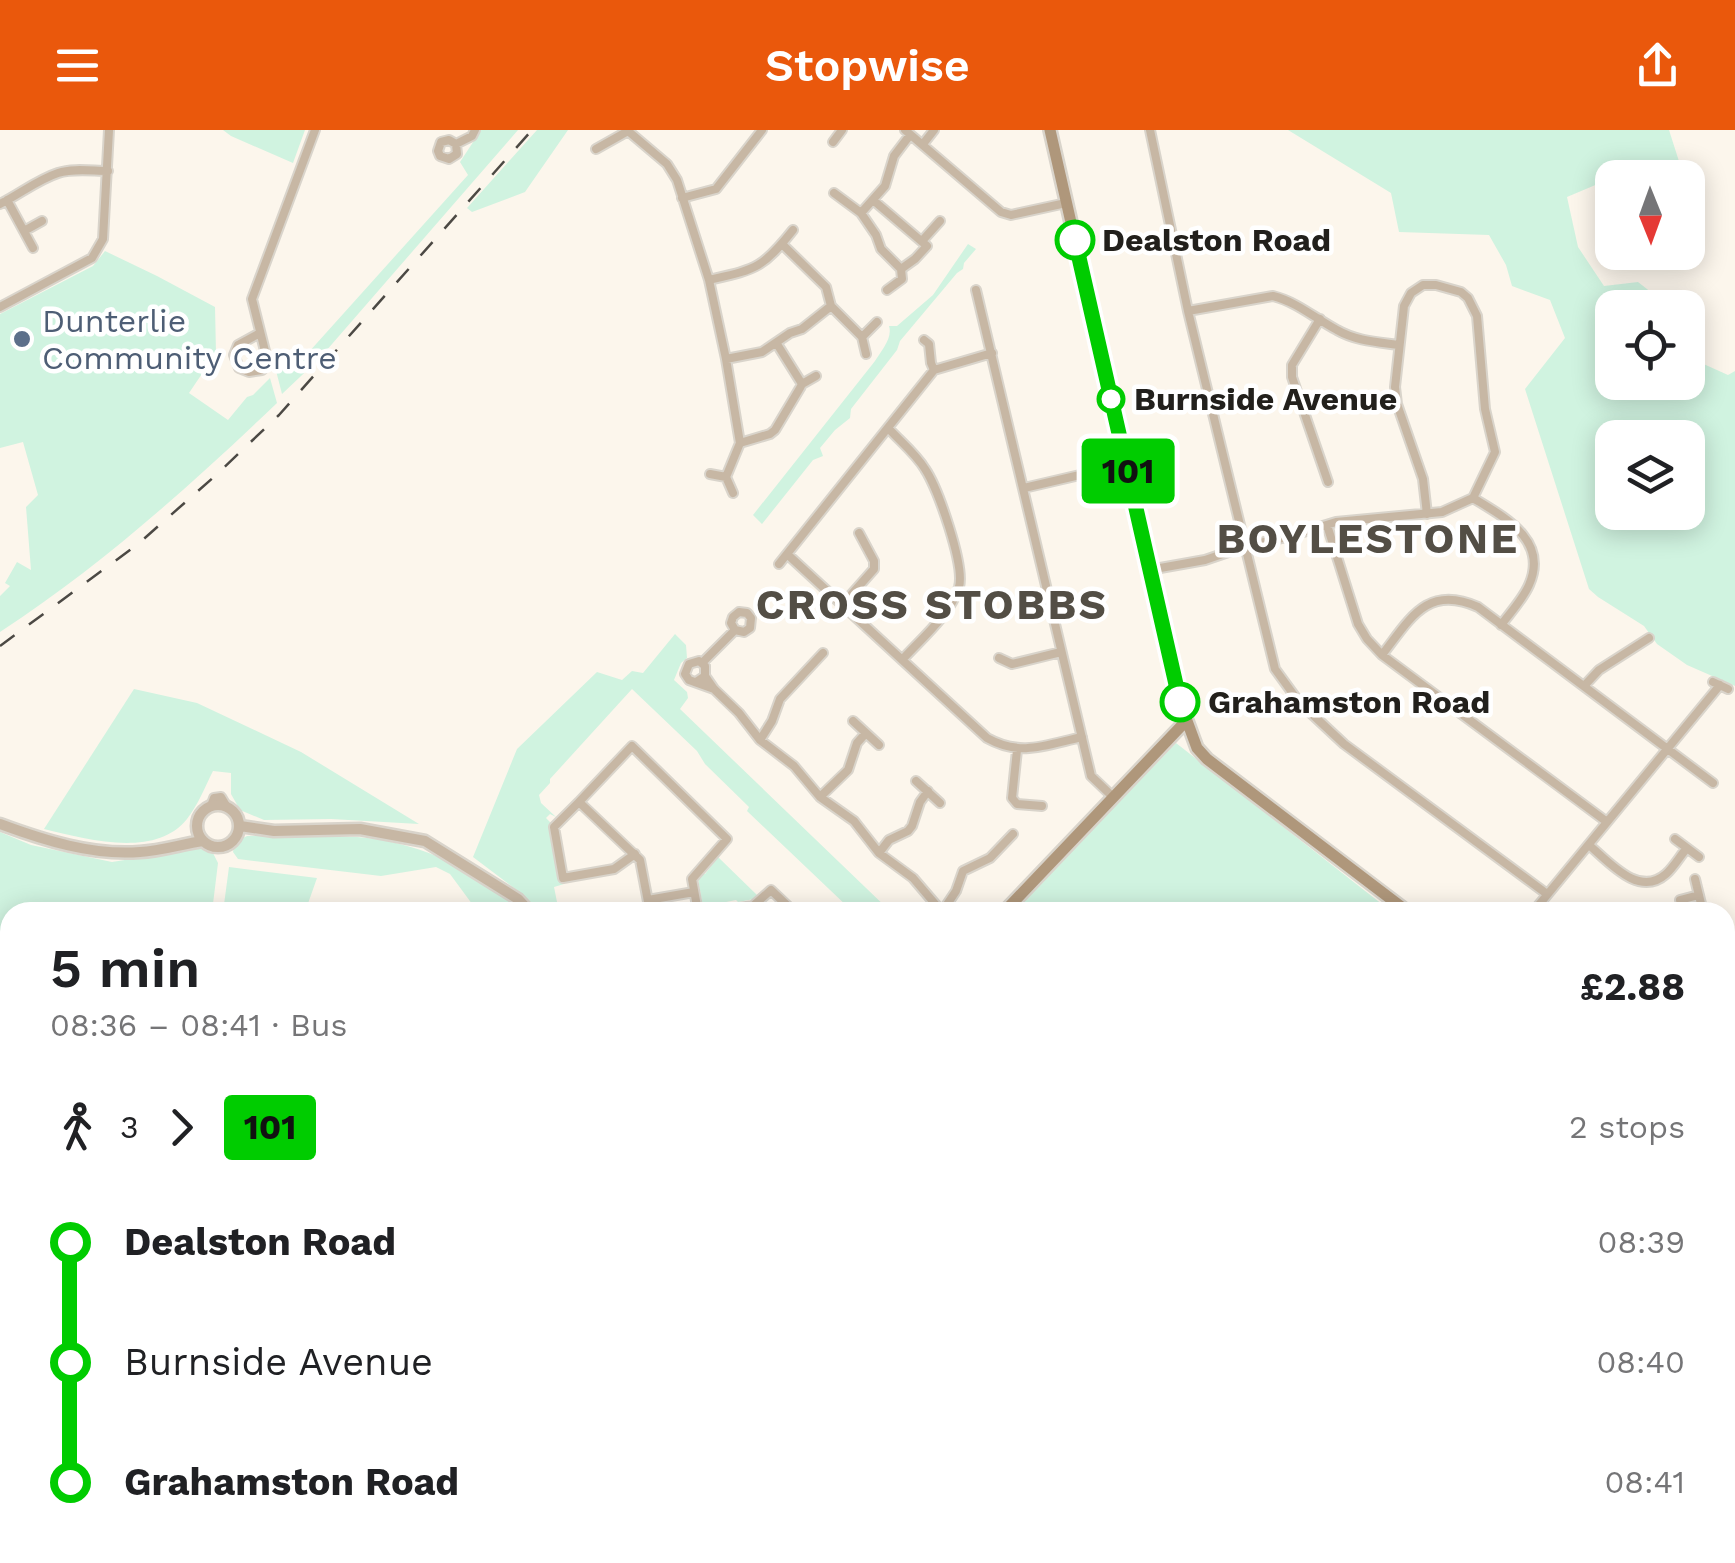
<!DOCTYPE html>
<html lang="en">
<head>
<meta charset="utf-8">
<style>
  :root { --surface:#fff; --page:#f2f2f2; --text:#202124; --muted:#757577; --accent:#ea580c }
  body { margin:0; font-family:"Work Sans",sans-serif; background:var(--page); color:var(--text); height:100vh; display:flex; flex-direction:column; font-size:38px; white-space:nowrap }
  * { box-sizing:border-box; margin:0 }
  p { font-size:32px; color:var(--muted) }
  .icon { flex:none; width:55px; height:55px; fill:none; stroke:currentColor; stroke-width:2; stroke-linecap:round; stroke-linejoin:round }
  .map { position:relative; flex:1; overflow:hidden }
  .sheet { position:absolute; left:0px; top:772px; width:1735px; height:662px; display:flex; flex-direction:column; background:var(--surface); border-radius:30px 30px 0 0; box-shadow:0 5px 25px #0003 }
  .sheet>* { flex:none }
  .badge { padding:0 20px; border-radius:8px; font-size:35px; line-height:65px }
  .needle { width:65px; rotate:179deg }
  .buttons { position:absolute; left:1595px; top:30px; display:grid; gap:20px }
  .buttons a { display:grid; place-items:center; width:110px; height:110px; border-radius:20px; background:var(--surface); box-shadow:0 5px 25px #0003; font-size:50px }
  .map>.badge { position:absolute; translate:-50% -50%; box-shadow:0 0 0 5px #fff }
  .legs { display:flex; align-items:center; gap:15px; height:110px; padding:0 50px; font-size:32px }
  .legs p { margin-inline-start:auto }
  .overview { display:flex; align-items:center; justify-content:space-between; height:170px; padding:0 50px }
  h1 { font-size:55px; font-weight:600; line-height:75px }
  ul { padding:0 50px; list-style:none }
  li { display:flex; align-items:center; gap:35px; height:120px; font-size:38px }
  li i { display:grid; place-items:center; width:15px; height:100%; margin:0 12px; background:currentColor }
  li i::after { content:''; width:25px; height:25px; margin:-12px; border:8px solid; border-radius:50%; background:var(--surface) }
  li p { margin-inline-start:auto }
  li:first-child i { background:linear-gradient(#0000 50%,currentColor 0) }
  li:last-child i { background:linear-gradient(currentColor 50%,#0000 0) }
  header { display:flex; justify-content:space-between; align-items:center; height:130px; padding:0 50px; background:var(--accent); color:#fff; font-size:45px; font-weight:600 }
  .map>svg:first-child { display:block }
  .green { fill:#d0f3e0; fill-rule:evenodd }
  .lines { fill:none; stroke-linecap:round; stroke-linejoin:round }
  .stream { stroke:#7790ac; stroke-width:2.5 }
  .minor-casing { stroke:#d9d4cb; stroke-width:12 }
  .tertiary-casing { stroke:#d9d4cb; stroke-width:15 }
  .secondary-casing { stroke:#d9d4cb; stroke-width:16 }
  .minor { stroke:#c7b7a4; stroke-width:8 }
  .tertiary { stroke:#c7b7a4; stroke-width:10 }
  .secondary { stroke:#af977b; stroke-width:11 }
  .rail { stroke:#4c4944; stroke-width:2.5; stroke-dasharray:18 18; stroke-linecap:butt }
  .line-1-casing { stroke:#fff; stroke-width:22 }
  .line-1 { stroke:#0c0; stroke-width:15 }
  .stop-1-dot { fill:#fff; stroke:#0c0; stroke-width:5 }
  .service-dot { fill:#5c6f8a; stroke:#fff; stroke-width:4 }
  .labels { text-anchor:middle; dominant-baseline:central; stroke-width:9; stroke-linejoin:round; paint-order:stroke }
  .stop-label { font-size:32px; font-weight:bold; fill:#22201c; stroke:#fff; text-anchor:start }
  .service-label { font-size:32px; fill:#4e5e75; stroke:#fff; text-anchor:start }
  .district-label { font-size:42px; font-weight:bold; letter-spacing:2.5px; fill:#534e45; stroke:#fff }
</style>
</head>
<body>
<header><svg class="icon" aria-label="menu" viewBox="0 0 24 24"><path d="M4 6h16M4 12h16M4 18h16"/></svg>Stopwise<svg class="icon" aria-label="share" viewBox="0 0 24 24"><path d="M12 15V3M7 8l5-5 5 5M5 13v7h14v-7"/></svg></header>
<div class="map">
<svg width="1735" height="1433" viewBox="0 0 1735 1433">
  <rect width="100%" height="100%" fill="#fcf6ec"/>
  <path class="green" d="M223,0H305L293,33L231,6Z
    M481,0H518L319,229L282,264L272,225L279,220L290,243L468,45L460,32Z
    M537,0H568L525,62L472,82L467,78Z
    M1288,0H1669L1684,47L1627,48L1619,45L1567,67L1578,117L1604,156L1638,152L1661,170L1662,177L1612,178V252H1688V227L1728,245L1735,241V556L1687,535L1657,514L1644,496L1598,467L1589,459L1525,259L1565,208L1550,170L1512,156L1506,135L1489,105L1399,102L1391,63ZM1612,308H1688V382H1612Z
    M968,114L976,119L964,133L963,139L957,143L900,211L897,220L851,279L850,288L835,300L820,318L823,326L813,330L762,394L753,385L875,231C881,221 893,208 889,196H897L933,165Z
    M105,121L157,146L215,177L216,223L189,263L228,290L247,267L253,265L270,248L277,273C190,356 101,436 0,502V466L10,456L5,453L17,432L31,440L26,377L38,365L23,312L0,318V184L93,136Z
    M675,504L686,515L687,528L681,533L674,550L687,562L688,568L680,579L891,782H849L850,779L747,681L749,677L705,634L697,621L632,559L550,649V653L539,665L541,673L556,687L550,684L546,688L552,694L550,697L559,751L564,754L554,757L559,782H541L523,765L473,727L517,619L597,542L622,550L632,541L643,543Z
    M134,559L197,573L301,622L419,694L331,689L264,690L240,680L231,664V643L213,641C205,657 198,675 187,689C155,729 86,709 44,699Z
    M1176,613L1392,782H1013Z
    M0,702L31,715L112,732L201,718L213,723L218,733L212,782H10V1425H736L735,1433H0Z
    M264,705C295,708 326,705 357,707C418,711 480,741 524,782H478L450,744L436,737L381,746L238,729L233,722L235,712L247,706Z
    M718,727L757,765L754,769L738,772L736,770L721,773L719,775L703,777L698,749L701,744H705Z
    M229,737L317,748L305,782H223Z
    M1725,1174L1735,1181V1433H1222L1199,1425H1725Z
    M946,1425H1097L1090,1433H958Z"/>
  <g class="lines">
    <path class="stream" d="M1725,882L1735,876
      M756,1425V1432L759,1433
      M908,1425L951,1433
      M41,1433L48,1425
      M841,1433L846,1425
      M1086,1433L1093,1425"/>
    <defs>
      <path id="minor" d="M905,0L1001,82L1011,85L1066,73
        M1150,0L1188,181L1275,539L1299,572L1344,614L1547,764
        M833,12L842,0
        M456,14L457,24L449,29L440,26L438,21L441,12L449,10L456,14L472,6L475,0
        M923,14L934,0
        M596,19L628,1L667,34L677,50L709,150L726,229L740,313L726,347L710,344
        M834,63L861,83
        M682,68L716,59L762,0
        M7,70L33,118
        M873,70L927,116L915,129L901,139L881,119L876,105L861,83L885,56L894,26L910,5
        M0,74C20,64 37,50 58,43C73,38 92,41 108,41
        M24,101L42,91
        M922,111L940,91
        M782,114L826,157L831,176L862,207L866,224
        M709,150C756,139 762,139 793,100
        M887,160L902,149L901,139
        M976,160L1091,646L1113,667
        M0,177L92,128L103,109L109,0
        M1188,181L1273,166C1297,172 1316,189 1337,200C1356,211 1377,212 1399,215
        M1320,189L1292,235V247L1328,352
        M260,203L238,215L234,225L239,238L249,242L262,240L268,233L252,169L315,0
        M862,207L877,192
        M924,210L929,214L931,233L934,240
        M726,229L762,222L790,203L802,199L831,176
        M802,254L816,246
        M889,299C901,312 916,324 925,339C938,358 965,436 959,457C950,485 921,509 902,530
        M740,313L770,304L775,300L800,258L802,254L777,214
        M726,347L733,363
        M1024,358L1127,334
        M1473,368C1504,387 1549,410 1529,455C1523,469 1510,483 1501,495
        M1327,395L1358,494L1367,509L1382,525L1607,692
        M787,424L987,608C1021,627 1046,615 1082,607
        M779,434L934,240L992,223
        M1149,440L1205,430L1246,416L1287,407L1336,392L1442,382L1473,368L1495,322L1485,279L1477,186L1468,168L1461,162L1436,155H1423L1411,163L1404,176L1395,257L1397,274L1423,349L1427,384
        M843,474L874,439V431L859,403
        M1382,525C1410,489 1427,454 1478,477L1713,653
        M999,528L1012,534L1061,522
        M702,533L735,500L744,502L750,498L751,488L747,483L739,482L733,487L731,493L735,500
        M696,552L705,546V536L699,531L689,534L685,544L689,550L714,559L705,546
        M1713,552L1728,559
        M1584,556L1599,540L1649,508
        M714,559L739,583L760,610L794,636L820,667L854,691L879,723L913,748L942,782
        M853,591L879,615
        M760,610L772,591L780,569L823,523
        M1017,620L1012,668L1017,674L1042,676
        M916,651L940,673
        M820,667L848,640L857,613L866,603
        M579,672L554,697L563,748L614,739L635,724
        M211,676L214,668L221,667L227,677
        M1675,709L1699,727
        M1589,715C1609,732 1639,768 1666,744C1674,737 1680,726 1687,718
        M879,723L889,710L908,701L912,696L920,672L928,661
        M1695,749L1703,782
        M648,770L694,762
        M1680,770L1699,765
        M650,782L640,730L579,672L632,616L727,709L692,749L698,782
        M714,782L753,776L771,760L794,782
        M942,782L956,761L963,741L990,728L1013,704
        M1533,782L1720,555"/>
      <path id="tertiary" d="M197 696a21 21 0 1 1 42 0a21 21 0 1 1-42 0Z
        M0,694C43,710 93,726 140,722C161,721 182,714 203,711
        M240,696L274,701L360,699L425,711L518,769L530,782"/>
      <path id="secondary" d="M1050,0L1180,572L1197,618L1207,629L1408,782
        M1004,782L1186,591
        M1725,1161L1735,1169
        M742,1433L743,1425"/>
    </defs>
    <use href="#minor" class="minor-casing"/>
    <use href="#tertiary" class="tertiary-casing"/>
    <use href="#secondary" class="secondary-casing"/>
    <use href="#minor" class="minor"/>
    <use href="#tertiary" class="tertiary"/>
    <use href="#secondary" class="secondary"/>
    <path class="rail" d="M0,516L138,414L215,346L279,285L532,0"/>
  </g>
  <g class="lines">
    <defs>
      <path id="line-1" d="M1075,110L1180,572"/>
    </defs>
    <use href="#line-1" class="line-1-casing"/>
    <use href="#line-1" class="line-1"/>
  </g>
  <g class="stop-1-dot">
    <circle cx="1075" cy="110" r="18"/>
    <circle cx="1111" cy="269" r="12"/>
    <circle cx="1180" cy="572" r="18"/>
  </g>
  <circle class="service-dot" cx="22" cy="209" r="10"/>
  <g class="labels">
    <g class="stop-label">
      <text x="1102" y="110">Dealston Road</text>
      <text x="1134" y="269">Burnside Avenue</text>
      <text x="1208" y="572">Grahamston Road</text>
    </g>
    <g class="service-label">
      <text x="42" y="191">Dunterlie<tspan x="42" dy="37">Community Centre</tspan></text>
    </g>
    <g class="district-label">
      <text x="1368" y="408">BOYLESTONE</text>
      <text x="932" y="474">CROSS STOBBS</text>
    </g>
  </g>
</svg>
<div class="buttons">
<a><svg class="needle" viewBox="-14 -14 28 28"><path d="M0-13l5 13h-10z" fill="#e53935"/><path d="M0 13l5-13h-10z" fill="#757577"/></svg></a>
<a><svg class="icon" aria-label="locate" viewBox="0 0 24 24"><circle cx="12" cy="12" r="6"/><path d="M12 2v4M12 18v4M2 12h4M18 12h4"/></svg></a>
<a><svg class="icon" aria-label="layers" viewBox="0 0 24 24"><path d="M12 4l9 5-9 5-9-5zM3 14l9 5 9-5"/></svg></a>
</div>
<b class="badge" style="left:1128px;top:341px;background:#0c0;color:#111">101</b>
<section class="sheet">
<div class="overview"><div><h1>5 min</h1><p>08:36 – 08:41 · Bus</p></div><b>£2.88</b></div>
<div class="legs"><svg class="icon" aria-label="walk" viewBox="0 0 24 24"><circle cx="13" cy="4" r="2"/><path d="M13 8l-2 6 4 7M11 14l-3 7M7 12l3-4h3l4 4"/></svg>3<svg class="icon" aria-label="forward" viewBox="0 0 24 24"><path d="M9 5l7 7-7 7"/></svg><b class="badge" style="background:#0c0;color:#111">101</b><p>2 stops</p></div>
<ul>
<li><i style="color:#0c0"></i><b>Dealston Road</b><p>08:39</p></li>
<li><i style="color:#0c0"></i><span>Burnside Avenue</span><p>08:40</p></li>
<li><i style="color:#0c0"></i><b>Grahamston Road</b><p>08:41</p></li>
</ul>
</section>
</div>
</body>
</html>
